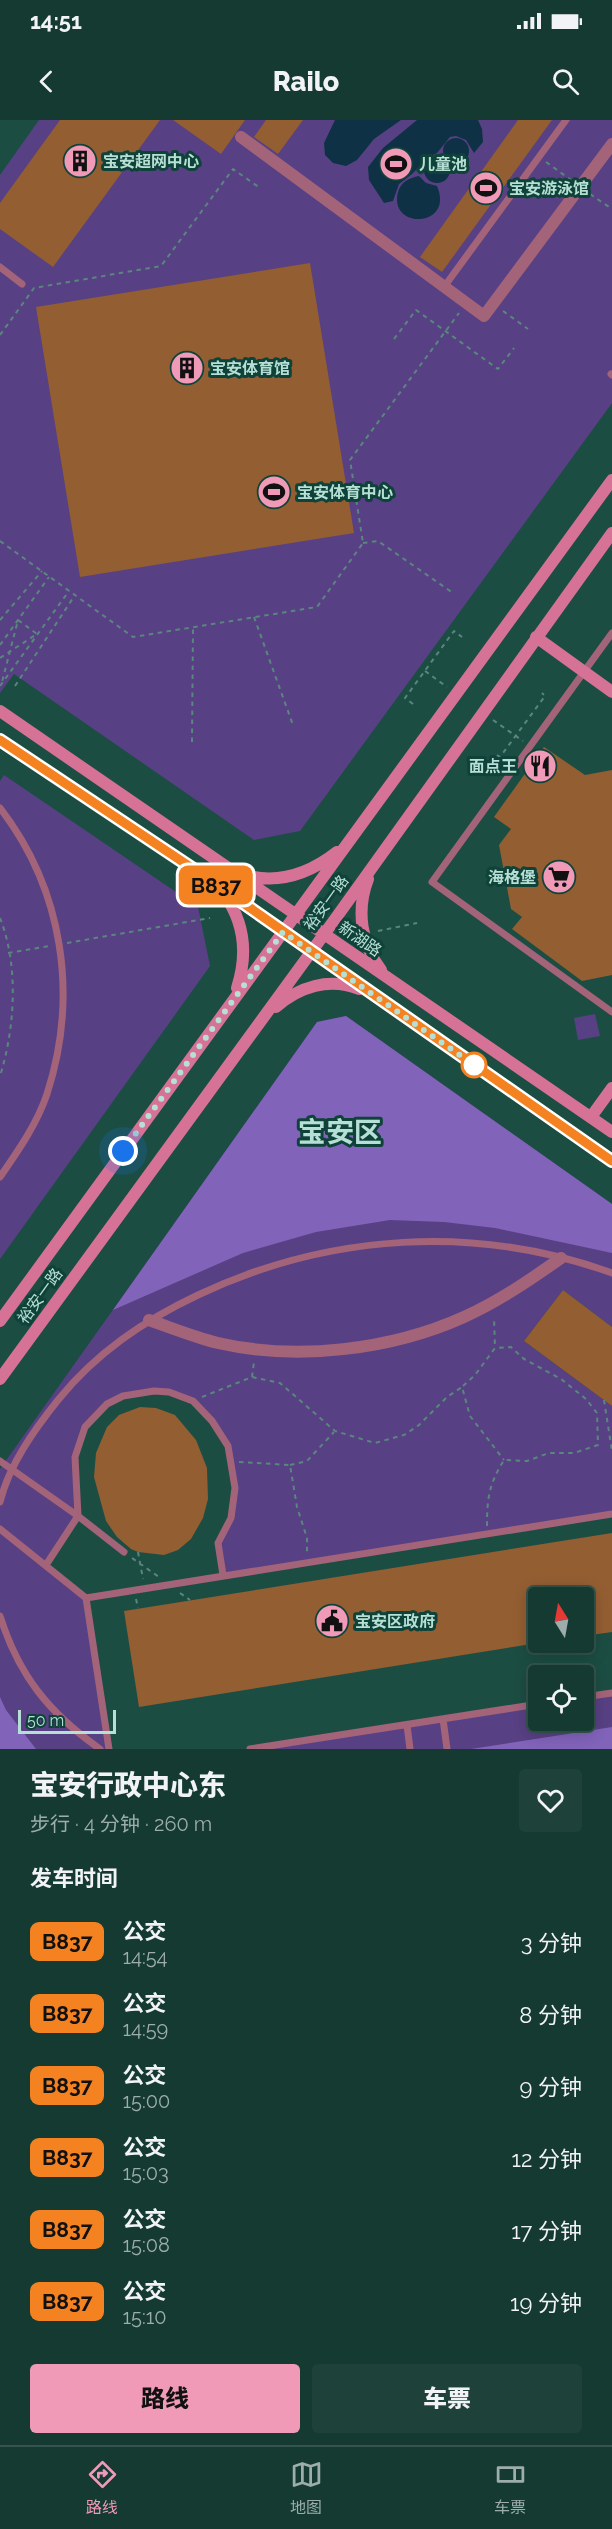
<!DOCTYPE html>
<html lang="zh">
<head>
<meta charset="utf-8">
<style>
  :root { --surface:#153a32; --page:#1e413a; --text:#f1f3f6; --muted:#9dadac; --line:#34544d; --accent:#f09ab7 }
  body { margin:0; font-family:Raleway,"Noto Sans SC",sans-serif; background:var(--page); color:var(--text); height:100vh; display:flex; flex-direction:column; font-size:22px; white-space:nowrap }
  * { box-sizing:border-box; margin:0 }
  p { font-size:20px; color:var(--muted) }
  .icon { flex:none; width:33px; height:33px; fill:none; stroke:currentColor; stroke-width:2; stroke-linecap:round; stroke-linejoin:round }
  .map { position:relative; height:1629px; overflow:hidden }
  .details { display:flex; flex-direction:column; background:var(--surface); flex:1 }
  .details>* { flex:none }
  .badge { padding:0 12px; border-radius:9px; font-size:21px; line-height:39px }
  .needle { width:39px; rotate:349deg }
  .fabs { position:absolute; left:528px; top:1467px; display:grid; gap:12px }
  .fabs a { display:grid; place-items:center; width:66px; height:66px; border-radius:6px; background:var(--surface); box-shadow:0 3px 15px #0003,0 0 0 2px var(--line); font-size:30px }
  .scale { position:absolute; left:18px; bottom:15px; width:98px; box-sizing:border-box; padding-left:6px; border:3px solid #b6dfd5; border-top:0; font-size:16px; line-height:21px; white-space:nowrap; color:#b6dfd5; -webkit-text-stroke:4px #0f4239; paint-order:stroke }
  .you { position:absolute; width:30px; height:30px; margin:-15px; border:4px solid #fff; border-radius:50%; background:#1a73e8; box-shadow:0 0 0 9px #1a73e833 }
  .map>.badge { position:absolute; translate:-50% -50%; box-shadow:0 0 0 3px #fff }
  h2 { padding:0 30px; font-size:22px; line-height:54px }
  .round { display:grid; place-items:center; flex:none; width:63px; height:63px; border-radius:6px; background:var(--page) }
  .overview { display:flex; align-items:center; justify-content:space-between; height:102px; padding:0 30px }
  h1 { font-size:28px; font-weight:800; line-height:45px }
  .primary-button { display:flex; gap:12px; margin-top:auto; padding:12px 30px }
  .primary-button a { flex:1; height:69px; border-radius:6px; background:var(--accent); color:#111; font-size:24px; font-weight:800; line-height:69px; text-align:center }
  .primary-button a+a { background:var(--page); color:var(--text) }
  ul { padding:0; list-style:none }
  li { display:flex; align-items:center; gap:18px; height:72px; padding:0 30px }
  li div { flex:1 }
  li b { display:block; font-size:22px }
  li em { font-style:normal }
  li .badge { min-width:66px; font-weight:700; text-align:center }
  .status { display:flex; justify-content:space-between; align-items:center; height:42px; padding:0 30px; background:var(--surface); direction:ltr }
  .status svg { height:16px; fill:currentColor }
  header { display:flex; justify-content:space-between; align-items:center; height:78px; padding:0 30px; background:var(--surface); font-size:27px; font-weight:800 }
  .menu { display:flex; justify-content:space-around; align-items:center; height:84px; border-top:2px solid var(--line); background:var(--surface); font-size:16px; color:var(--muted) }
  .menu a { display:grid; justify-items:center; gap:3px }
  .menu .active { color:var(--accent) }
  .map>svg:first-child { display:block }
  .green { fill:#584084 }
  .forest { fill:#8163ba }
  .water { fill:#0f3145 }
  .building { fill:#935e32 }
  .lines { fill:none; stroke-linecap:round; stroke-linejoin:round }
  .path { stroke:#59877d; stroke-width:2; stroke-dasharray:4.5 4.5; stroke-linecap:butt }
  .lane { stroke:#a36379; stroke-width:7 }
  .street { stroke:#a36379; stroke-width:12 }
  .secondary { stroke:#d67296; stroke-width:12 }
  .line-casing { stroke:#fff; stroke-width:14 }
  .line { stroke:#f58220; stroke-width:9 }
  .walk { stroke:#b6dfd5; stroke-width:6; stroke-dasharray:0 10.8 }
  .stop-dot { fill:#fff; stroke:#f58220; stroke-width:3 }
  .labels { text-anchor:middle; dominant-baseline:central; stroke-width:6; stroke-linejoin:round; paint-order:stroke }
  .poi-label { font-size:16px; font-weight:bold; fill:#b6dfd5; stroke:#0f4239; text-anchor:start }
  .street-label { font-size:16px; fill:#b6dfd5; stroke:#0f4239 }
  .town-label { font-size:28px; font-weight:bold; fill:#b6dfd5; stroke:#0f4239 }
</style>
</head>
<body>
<div class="status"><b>14:51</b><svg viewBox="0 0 49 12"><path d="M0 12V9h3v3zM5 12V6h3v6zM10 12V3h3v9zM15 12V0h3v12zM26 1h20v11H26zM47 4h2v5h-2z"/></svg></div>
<header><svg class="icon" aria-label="back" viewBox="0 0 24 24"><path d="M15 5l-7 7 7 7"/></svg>Railo<svg class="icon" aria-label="search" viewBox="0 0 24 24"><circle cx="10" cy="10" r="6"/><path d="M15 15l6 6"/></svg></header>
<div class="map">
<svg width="612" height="1629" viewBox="0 0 612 1629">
  <rect width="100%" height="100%" fill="#1c4d43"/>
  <path class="green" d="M39,0H612V283L300,711L254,720L14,554L0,573V55Z
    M4,655L198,787L210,846L0,1139V661Z
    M595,894L600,916L578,920L574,898Z
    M346,896L612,1084V1207L563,1170L524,1221L612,1286V1394L223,1455L218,1423L234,1385L228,1326L203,1290L169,1272L123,1276L95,1294L78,1322V1396L46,1445L86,1478L109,1629H0V1349L317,902Z
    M612,1573V1629H250L538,1584V1600H584V1577Z"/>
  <path class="forest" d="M346,896L612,1084V1133L495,1108L444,1102L390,1100L316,1112L243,1133L113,1190L317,902Z
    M0,1577L6,1590L36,1629H0Z
    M612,1607V1629H471Z"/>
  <path class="water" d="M335,0H401L374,19L357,40L346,46L333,43L325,35L324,23Z
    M417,0H478L482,9L483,22L474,33L466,20L456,16L450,17L437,33L429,37L412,54L399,64L393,81L384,83L369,60L368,47L383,28Z
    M443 31a13 13 0 1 1 26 0a13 13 0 1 1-26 0Z
    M424 50a13 13 0 1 1 26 0a13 13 0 1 1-26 0Z
    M419,56L426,63L437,66C455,108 388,110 398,72C401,62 409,58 419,56Z"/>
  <path class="building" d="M60,0H160L53,147L0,109V83Z
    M173,0H245L221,34Z
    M266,0H303L278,34L254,17Z
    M518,0H552L442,152L420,137Z
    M310,143L354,413L80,457L36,187Z
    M544,627L585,655L612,650V855L582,861L512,809L522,797L511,789L499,725L511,709L494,697Z
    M563,1170L612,1207V1286L524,1221Z
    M140,1287L156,1288L175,1295L196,1320L207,1348L208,1379L203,1398L191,1419L178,1430L164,1435L138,1432L131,1429L117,1417L106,1401L94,1357L96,1333L107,1307L119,1295Z
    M612,1413V1512L584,1516V1478H538V1523L139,1587L124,1491Z"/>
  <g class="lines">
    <path class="path" d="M546,42L571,60
      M590,74L612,89
      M503,191L528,209
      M0,215L34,168L161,146L233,49L260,68
      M394,219L416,190L498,249L514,228
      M0,421L133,517L317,487L363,423L350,340L459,193
      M363,423L378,421L453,473
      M254,497L293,605
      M0,500L42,451
      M0,525L49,457
      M0,538L37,514L18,500L2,562
      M425,551L447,567
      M0,566L69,471
      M15,566L75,475
      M413,584L405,578L451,515L454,511L462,517
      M493,600L523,621
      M192,622L193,507
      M497,635L500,637L545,576L542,573
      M0,798C19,846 15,908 0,956
      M378,811L417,803
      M67,823L210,798
      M8,833L49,826
      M252,1257L254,1242
      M463,1266L475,1255L495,1228L494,1197
      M202,1277L252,1257L280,1263L335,1311L375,1323L404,1315L419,1305L447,1277L462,1267L470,1296L504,1340
      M604,1280L612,1331
      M239,1342L290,1345L297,1387L307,1418V1433
      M290,1345L307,1341L334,1312
      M487,1406C487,1378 489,1364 504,1340L527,1341L549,1333H574L598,1325L597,1293L586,1279L561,1259L524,1239L511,1227L495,1228
      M138,1432L143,1459
      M132,1438L159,1457
      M180,1473L190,1480
      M136,1479L138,1488"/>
    <path class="lane" d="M0,147L22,164
      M444,167L566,0
      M611,254L612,255
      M612,513L432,762L612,892
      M0,688C63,770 79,875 47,974C37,1004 18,1031 0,1057
      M0,1341L78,1396L124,1432
      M0,1382C9,1345 34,1310 58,1280C96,1233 143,1201 198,1175C329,1113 476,1104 612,1153
      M0,1409L86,1478L612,1394
      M46,1445L78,1396L75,1337L85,1307L107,1284L123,1276L154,1271L169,1272L193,1281L212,1301L228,1326L235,1368L231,1398L218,1423L223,1455
      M86,1478L109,1629
      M0,1496C19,1556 49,1593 100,1629
      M584,1577L612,1573
      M443,1599L447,1629
      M407,1605L410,1629
      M250,1629L538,1584"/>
    <path class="street" d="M241,17L484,196L612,24
      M149,1200C172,1208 194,1217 218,1223C297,1241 391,1230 464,1197C499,1181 530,1160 561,1138"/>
    <path class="secondary" d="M536,517L612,572
      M0,591L612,1012
      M0,620L213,762L612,1041
      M241,754C276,765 309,754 337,732
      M368,759C356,790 361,824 381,850
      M224,774C245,803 248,834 237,868
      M276,887C299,867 329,857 359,869
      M591,997L612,968
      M0,1201L612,360
      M0,1259L333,802L612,413"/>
  </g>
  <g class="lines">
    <defs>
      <path id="line" d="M0,620L213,762L612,1041"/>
    </defs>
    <use href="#line" class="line-casing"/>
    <use href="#line" class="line"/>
    <path class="walk" d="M123,1031L283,812L474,945"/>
  </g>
  <defs>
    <symbol id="building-disc" viewBox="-11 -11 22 22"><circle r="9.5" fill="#f09ab7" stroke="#0f4239"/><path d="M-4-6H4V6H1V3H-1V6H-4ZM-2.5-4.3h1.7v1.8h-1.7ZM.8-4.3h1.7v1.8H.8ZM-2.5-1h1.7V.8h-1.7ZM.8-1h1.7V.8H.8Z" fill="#111"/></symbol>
    <symbol id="stadium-disc" viewBox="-11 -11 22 22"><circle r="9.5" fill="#f09ab7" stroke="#0f4239"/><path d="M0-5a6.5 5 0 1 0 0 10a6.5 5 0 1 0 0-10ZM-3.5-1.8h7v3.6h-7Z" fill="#111"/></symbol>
    <symbol id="restaurant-disc" viewBox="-11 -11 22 22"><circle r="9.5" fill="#f09ab7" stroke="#0f4239"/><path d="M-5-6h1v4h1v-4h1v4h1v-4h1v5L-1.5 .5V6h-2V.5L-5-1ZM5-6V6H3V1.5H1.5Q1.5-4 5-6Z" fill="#111"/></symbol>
    <symbol id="supermarket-disc" viewBox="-11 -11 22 22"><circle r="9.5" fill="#f09ab7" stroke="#0f4239"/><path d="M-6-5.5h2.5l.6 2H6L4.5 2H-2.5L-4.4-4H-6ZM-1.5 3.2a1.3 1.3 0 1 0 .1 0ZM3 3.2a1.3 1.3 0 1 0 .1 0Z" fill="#111"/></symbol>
    <symbol id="civic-disc" viewBox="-11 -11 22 22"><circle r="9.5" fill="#f09ab7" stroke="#0f4239"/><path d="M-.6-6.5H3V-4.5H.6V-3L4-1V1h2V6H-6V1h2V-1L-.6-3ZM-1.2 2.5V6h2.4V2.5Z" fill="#111"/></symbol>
  </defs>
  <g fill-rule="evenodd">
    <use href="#building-disc" x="61" y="22" width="38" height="38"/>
    <use href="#stadium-disc" x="377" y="25" width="38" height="38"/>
    <use href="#stadium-disc" x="467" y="49" width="38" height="38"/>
    <use href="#building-disc" x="168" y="229" width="38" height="38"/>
    <use href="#stadium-disc" x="255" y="353" width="38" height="38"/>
    <use href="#restaurant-disc" x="521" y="627" width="38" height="38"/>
    <use href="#supermarket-disc" x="540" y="738" width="38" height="38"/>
    <use href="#civic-disc" x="313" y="1482" width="38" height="38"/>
  </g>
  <circle class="stop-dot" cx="474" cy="945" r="12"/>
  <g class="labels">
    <g class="poi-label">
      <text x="103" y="41">宝安超网中心</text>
      <text x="419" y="44">儿童池</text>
      <text x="509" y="68">宝安游泳馆</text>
      <text x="210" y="248">宝安体育馆</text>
      <text x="297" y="372">宝安体育中心</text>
      <text x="517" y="646" text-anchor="end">面点王</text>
      <text x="536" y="757" text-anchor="end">海格堡</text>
      <text x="355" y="1501">宝安区政府</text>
    </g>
    <g class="street-label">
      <text transform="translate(326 783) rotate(-54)">裕安一路</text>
      <text transform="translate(360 819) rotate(35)">新湖路</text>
      <text transform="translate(40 1176) rotate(-54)">裕安一路</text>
    </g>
    <g class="town-label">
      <text x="340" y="1012">宝安区</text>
    </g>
  </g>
</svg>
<div class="fabs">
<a><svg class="needle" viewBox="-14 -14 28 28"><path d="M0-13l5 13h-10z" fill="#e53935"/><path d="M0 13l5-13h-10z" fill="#9dadac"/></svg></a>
<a><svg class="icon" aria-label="locate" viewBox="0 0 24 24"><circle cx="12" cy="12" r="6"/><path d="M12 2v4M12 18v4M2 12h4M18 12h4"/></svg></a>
</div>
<div class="scale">50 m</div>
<div class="you" style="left:123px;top:1031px"></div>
<b class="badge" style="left:216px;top:765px;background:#f58220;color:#111">B837</b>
</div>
<section class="details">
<div class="overview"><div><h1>宝安行政中心东</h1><p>步行 · 4 分钟 · 260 m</p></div><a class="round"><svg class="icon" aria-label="heart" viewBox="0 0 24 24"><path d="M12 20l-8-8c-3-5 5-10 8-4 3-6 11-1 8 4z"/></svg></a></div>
<h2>发车时间</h2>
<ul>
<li><span class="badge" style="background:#f58220;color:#111">B837</span><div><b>公交</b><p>14:54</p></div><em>3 分钟</em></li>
<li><span class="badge" style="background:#f58220;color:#111">B837</span><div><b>公交</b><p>14:59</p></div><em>8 分钟</em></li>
<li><span class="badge" style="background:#f58220;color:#111">B837</span><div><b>公交</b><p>15:00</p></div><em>9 分钟</em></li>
<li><span class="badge" style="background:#f58220;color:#111">B837</span><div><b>公交</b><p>15:03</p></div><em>12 分钟</em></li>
<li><span class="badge" style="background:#f58220;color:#111">B837</span><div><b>公交</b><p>15:08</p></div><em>17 分钟</em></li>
<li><span class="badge" style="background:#f58220;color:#111">B837</span><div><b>公交</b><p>15:10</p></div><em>19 分钟</em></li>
</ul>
<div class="primary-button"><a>路线</a><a>车票</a></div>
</section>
<nav class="menu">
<a class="active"><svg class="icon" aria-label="directions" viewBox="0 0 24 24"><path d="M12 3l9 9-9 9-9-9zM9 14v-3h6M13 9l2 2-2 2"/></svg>路线</a>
<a><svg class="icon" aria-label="map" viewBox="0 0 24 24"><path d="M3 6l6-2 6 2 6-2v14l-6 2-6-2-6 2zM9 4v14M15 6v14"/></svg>地图</a>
<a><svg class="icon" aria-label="tickets" viewBox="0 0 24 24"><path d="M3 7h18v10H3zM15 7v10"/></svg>车票</a>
</nav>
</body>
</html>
